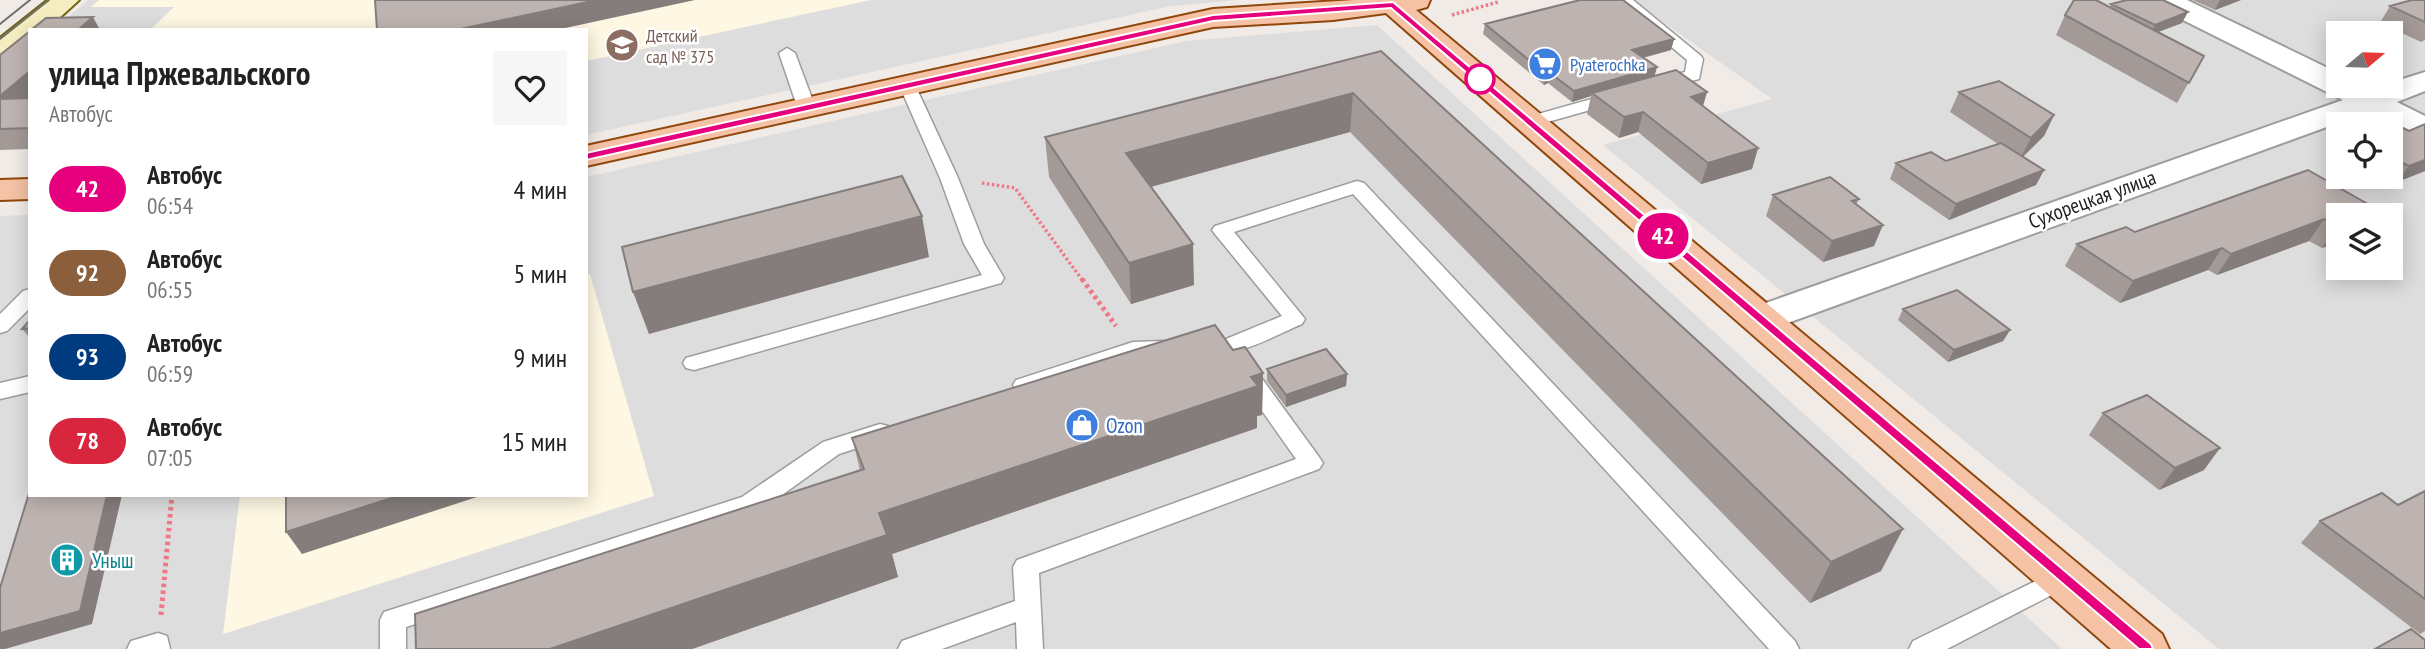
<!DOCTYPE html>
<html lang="ru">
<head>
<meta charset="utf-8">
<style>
  :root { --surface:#fff; --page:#f6f6f6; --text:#222; --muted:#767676 }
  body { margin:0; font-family:"PT Sans Narrow",sans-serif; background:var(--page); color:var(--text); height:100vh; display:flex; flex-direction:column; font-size:26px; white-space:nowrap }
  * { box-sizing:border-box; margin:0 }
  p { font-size:23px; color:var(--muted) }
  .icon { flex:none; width:38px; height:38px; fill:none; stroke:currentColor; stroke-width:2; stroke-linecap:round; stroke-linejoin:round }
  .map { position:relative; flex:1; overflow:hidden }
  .side { position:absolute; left:28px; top:28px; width:560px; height:469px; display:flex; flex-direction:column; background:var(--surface); border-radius:0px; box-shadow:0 4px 18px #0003 }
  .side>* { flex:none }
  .badge { padding:0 14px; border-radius:23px; font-size:24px; line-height:46px }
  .needle { width:46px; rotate:71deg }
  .fabs { position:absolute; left:2326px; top:21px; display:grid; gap:14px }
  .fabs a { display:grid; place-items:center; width:77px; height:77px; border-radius:0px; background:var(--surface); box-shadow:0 4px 18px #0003; font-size:35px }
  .map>.badge { position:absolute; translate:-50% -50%; box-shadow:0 0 0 4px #fff }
  .round { display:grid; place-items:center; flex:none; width:74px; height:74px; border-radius:0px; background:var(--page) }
  .overview { display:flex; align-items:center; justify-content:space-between; height:119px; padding:0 21px }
  h1 { font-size:33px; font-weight:700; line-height:52px }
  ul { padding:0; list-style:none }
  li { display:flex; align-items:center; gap:21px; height:84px; padding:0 21px }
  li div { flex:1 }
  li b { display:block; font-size:26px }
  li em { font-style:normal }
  li .badge { min-width:77px; font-weight:700; text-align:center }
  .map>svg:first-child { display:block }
  .residential { fill:#dedddd; fill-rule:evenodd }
  .education { fill:#fdf7e3 }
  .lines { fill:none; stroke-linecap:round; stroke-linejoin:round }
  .lane-casing { stroke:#9d9d9d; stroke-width:3 }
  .street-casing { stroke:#9d9d9d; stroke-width:4 }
  .secondary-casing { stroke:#70650e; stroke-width:4 }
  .primary-casing { stroke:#90470c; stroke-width:4 }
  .path-far1 { stroke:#ef7886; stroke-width:3.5; stroke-dasharray:2.5 2.5; stroke-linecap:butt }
  .path { stroke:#ef7886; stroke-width:5; stroke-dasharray:3.5 3.5; stroke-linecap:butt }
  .lane { fill:#fff; fill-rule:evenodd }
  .street { fill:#fff; fill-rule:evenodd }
  .secondary { fill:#f5ecbf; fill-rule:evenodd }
  .primary { fill:#f5c2a6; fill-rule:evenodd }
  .tram { stroke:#6e6e6e; stroke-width:2 }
  .wall { fill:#a39a97 }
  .shaded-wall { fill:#847d7b }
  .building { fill:#bdb3b0; stroke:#847d7b; stroke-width:2 }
  .line { fill:#e6007e; stroke:#fff; stroke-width:2 }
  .stop-dot { fill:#fff; stroke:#e6007e; stroke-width:3.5 }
  .labels { text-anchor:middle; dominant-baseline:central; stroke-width:5; stroke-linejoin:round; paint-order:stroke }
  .far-education-label { font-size:18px; fill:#785e54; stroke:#fff; text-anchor:start }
  .far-shop-label { font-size:18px; fill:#366cbe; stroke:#fff; text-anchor:start }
  .street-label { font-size:21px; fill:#202020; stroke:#fff }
  .shop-label { font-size:21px; fill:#366cbe; stroke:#fff; text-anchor:start }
  .culture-label { font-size:21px; fill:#0d838f; stroke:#fff; text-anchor:start }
</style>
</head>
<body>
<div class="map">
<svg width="2425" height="649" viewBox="0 0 2425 649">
  <rect width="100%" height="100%" fill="#f0ebe7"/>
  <path class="residential" d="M88,0H1238L1171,6L586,135V30H53Z
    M1632,0H2425V649H2219L1603,145L1772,99ZM2338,33H2390V86H2338ZM2338,124H2390V177H2338ZM2338,215H2390V268H2338Z
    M1377,25L2062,649H0V216L30,215V495H586V177L1186,41Z"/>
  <path class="education" d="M99,0H871L586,61V30H150L174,7H91Z
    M590,274L654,496L223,634L240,495H586V275Z"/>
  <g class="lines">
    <defs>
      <path id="lane" d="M1616,0H1633L1701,56L1703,59L1699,79L1661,89L1655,88L1653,84L1655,80L1685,72L1687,60Z
        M787,48L795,53L816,109L813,113H801L798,109L779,53Z
        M908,82L916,87L958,178L984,244L1004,278L1001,283L694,370L686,368L683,363L686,358L982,275L964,244L940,178L900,87Z
        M1616,92L1625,97L1622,101L1530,127L1521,122L1524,118Z
        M1357,181L1364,183L1795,641L1799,649H1769L1353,194L1234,232L1305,319L1302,324C1271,337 1231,362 1195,352L1192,347L1195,342L1226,339L1282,316L1215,234L1212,230L1215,226Z
        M30,289V308L7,331L0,333V314L23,291Z
        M1164,341L1172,343L1175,348L1172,353L1134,356L1024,393L1016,390L1013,385L1016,380L1133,342Z
        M1247,366L1255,369L1319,457L1323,463L1319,469L1039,573L1043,649H1017L1016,622L942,649H898L902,641L1015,601L1013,567L1017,560L1296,459L1236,374L1239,369Z
        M30,376V392L0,399V383Z
        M880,424L888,426L891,432L888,438L839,454L760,511L406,627V649H380V620L384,612L742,497L823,442Z
        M2062,568L2071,571L2075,578L2071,585L1947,649H1909L1913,641Z
        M158,633L167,636L170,649H127L131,641Z"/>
      <path id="street" d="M2151,0H2187L2338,73V86H2364L2371,90L2390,86V83L2425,72V91L2397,102L2425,116V138L2368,112L1774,328L1760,332L1746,328L1741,319L1746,310L2343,100L2155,6Z"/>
      <path id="secondary" d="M48,0H79L46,30H30V43L11,59L0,62V38Z"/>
      <path id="primary" d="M1354,0H1430L1427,7L1416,10L2162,634L2169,649H2111L1386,13L1333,20L1213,27L586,166V146L1213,9Z
        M30,179V199L0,200V180Z"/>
    </defs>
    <use href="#lane" class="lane-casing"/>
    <use href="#street" class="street-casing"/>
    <use href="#secondary" class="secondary-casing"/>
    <use href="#primary" class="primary-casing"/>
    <path class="path-far1" d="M1452,15L1498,2
      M982,183L1015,188L1083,281"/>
    <path class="path" d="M1082,279L1116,326
      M161,615L172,495"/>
    <use href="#lane" class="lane"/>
    <use href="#street" class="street"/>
    <use href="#secondary" class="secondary"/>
    <use href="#primary" class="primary"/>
    <path class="tram" d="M0,24L30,0
      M0,39L49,0"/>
  </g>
  <path class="wall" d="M2193,0H2241L2215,10Z
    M2425,0V40L2421,42L2380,23L2390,6Z
    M2111,4L2182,23L2158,32L2204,56L2177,103L2056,35L2065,15L2110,7Z
    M1485,24L1674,39L1671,50L1643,58L1657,67L1654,76L1707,92L1703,106L1758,148L1752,169L1701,184L1638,132L1619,138L1587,114L1591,96L1572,102L1548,83L1544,85L1483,34Z
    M30,31V149L0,150V55Z
    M1381,51L1881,571L1810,603L1350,132L1151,187L1194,285L1131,304L1049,177L1045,137Z
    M1959,92L2054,115L2044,136L2023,157L2044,170L2036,185L1949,220L1890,179L1896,163L1946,161L1998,144L1950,112Z
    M2390,124L2425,171L2397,182L2388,177H2390Z
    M1773,195L1859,199L1856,205L1874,246L1823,262L1766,216Z
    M2380,211L2377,215H2338V242L2322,248L2309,241L2217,275L2208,270L2120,303L2065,266L2077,244L2135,232Z
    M1903,309L2010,330L2003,341L1948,362L1898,320Z
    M30,320V338L22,329Z
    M1233,350L1263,373L1262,415L1257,416V428L892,554L898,577L692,649H416L860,470L852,438Z
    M1267,369L1347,374L1346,386L1286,407L1267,381Z
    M2103,413L2204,470L2159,490L2089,435Z
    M2425,491V631L2420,634L2301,543L2320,521L2398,505Z"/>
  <path class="shaded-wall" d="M597,0H695L556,30H456Z
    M2220,0H2241L2215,10Z
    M2188,12L2182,23L2150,35L2155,25Z
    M93,17L100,30H78Z
    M1674,39L1671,50L1630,61L1632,50Z
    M1657,67L1654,78L1592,93L1591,96L1572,102L1574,91Z
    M30,71V103H0V96Z
    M1550,73L1548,83L1544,85L1546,74Z
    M1707,92L1701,112L1691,97Z
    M1353,93L1350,132L1128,193L1126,153Z
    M1643,112L1638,132L1619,138L1624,117Z
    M2054,115L2044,136L2020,159L2031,138Z
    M1758,148L1752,169L1701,184L1708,163Z
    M2425,160V171L2397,182L2409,166Z
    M2044,170L2036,185L1949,220L1956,204Z
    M922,216L929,257L649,334L633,292Z
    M2324,219L2309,241L2217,275L2231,254Z
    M1883,225L1874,246L1823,262L1832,241Z
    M2338,227V242L2322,248Z
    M1193,244L1194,285L1131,304L1129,263Z
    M2222,248L2208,270L2120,303L2133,281Z
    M2010,330L2003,341L1948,362L1954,350Z
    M1263,373L1262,415L1257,416V428L892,554L898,577L692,649H550L879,513Z
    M1347,374L1346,386L1286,407V395Z
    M2220,448L2204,470L2159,490L2175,468Z
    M107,495H122L92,624L5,649H0V633Z
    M401,495H483L302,554L286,532Z
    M1903,529L1881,571L1810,603L1831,562Z"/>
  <path class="building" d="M375,0H597L456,30H377Z
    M1580,0H1623L1674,39L1632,50L1657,67L1574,91L1550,73L1546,74L1485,24Z
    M2074,0H2096L2204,56L2189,83L2065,15Z
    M2127,0H2163L2188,12L2155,25L2111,4Z
    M2412,0H2425V22L2390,6Z
    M93,17L78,30H31L46,18Z
    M30,31V71L0,96V55Z
    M1381,51L1903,529L1831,562L1353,93L1126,153L1193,244L1129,263L1045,137Z
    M1676,70L1707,92L1691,97L1758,148L1708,163L1643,112L1624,117L1592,93Z
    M1999,81L2054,115L2031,138L1959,92Z
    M30,98V128L0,129V99Z
    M2391,122L2409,131L2425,124V160L2409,166L2390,157V124H2384Z
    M2001,143L2044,170L1956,204L1896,163L1931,152L1946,161Z
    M2308,170L2380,211L2368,215H2338V227L2324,219L2231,254L2222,248L2133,281L2077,244L2126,227L2135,232Z
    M902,176L922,216L633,292L622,247Z
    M1830,177L1859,199L1852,201L1883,225L1832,241L1773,195Z
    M1957,290L2010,330L1954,350L1903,309Z
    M30,320V328L22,329Z
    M1215,325L1233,350L1245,347L1263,373L1251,377L1258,386L879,513L887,535L550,649H416L415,614L864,469L852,438Z
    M1326,349L1347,374L1286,395L1267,369Z
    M2147,395L2220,448L2175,468L2103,413Z
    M30,490V495H107L80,611L0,633V588Z
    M2425,491V599L2320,521L2382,493L2398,505Z
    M286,495H401L286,532Z
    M2411,629L2425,640V649H2375Z"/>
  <path class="line" d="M1393,2L2151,644L2153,649H2139L1391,8L1213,21L586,160L580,156L586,153L1213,15Z"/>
  <defs>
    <symbol id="school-disc" viewBox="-11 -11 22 22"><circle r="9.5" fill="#8d6e63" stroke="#fff"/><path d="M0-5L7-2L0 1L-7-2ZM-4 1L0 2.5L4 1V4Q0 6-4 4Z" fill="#fff"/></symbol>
    <symbol id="supermarket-disc" viewBox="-11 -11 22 22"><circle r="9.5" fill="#3f7fe0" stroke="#fff"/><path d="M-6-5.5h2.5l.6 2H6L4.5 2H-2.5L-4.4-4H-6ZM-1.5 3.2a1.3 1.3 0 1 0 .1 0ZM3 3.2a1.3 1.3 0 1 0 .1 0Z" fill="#fff"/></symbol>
    <symbol id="shop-disc" viewBox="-11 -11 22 22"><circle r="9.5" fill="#3f7fe0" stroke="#fff"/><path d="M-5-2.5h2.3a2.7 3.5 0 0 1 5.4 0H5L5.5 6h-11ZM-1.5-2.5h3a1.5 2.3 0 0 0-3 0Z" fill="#fff"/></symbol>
    <symbol id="building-disc" viewBox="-11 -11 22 22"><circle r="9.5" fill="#0f9aa8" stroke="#fff"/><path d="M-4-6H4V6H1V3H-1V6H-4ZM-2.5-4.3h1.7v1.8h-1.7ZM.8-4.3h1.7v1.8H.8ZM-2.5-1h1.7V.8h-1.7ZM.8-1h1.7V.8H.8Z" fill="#fff"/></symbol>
  </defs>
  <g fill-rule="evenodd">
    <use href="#school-disc" x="603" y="26" width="38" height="38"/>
    <use href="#supermarket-disc" x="1526" y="45" width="38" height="38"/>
    <use href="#shop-disc" x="1063" y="406" width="38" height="38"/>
    <use href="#building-disc" x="48" y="541" width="38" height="38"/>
  </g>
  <circle class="stop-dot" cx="1480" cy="79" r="14"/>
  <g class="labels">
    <g class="far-education-label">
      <text x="646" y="35">Детский<tspan x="646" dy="21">сад № 375</tspan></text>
    </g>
    <g class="far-shop-label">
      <text x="1570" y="64">Pyaterochka</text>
    </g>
    <g class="street-label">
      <text transform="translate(2092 199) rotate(-20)">Сухорецкая улица</text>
    </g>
    <g class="shop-label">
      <text x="1106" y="425">Ozon</text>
    </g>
    <g class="culture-label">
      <text x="92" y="560">Уныш</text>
    </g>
  </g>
</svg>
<div class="fabs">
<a><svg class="needle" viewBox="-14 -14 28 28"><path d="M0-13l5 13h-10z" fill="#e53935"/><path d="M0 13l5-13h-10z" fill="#767676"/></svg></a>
<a><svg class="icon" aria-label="locate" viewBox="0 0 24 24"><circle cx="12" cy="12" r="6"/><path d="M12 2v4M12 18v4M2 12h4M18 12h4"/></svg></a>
<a><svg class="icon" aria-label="layers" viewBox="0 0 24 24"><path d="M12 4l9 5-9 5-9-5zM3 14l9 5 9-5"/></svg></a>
</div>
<b class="badge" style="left:1663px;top:236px;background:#e6007e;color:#fff">42</b>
<section class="side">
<div class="overview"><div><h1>улица Пржевальского</h1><p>Автобус</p></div><a class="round"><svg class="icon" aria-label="heart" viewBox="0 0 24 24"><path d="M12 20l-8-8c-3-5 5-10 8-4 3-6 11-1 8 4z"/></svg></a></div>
<ul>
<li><span class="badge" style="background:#e6007e;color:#fff">42</span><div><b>Автобус</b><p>06:54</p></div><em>4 мин</em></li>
<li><span class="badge" style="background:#8b5e3c;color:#fff">92</span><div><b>Автобус</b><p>06:55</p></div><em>5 мин</em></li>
<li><span class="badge" style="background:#003b80;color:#fff">93</span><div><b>Автобус</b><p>06:59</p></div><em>9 мин</em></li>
<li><span class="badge" style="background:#d7263d;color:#fff">78</span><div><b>Автобус</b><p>07:05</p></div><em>15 мин</em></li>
</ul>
</section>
</div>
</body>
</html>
